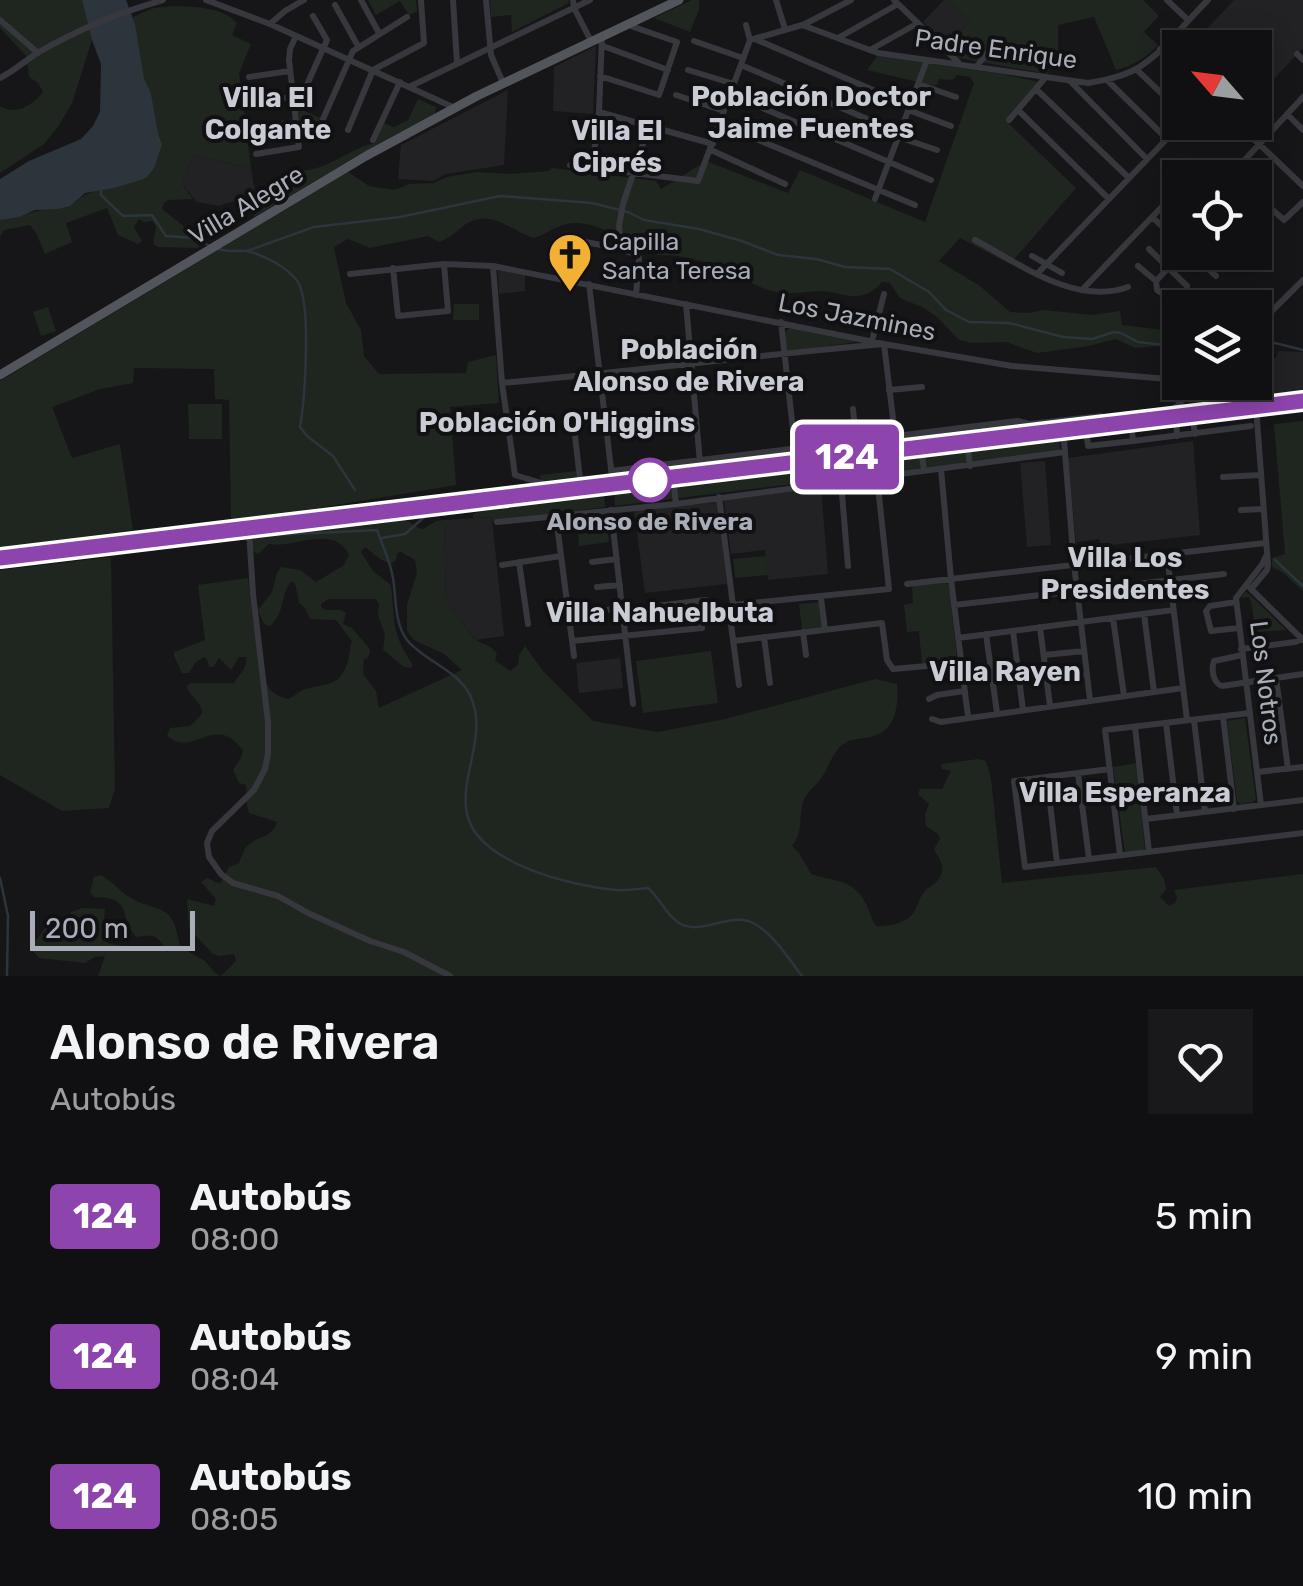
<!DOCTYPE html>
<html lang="es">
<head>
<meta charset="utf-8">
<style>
  :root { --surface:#101012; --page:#19191b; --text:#f1f3f6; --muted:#9c9d9f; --line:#303032 }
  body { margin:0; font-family:Rubik,sans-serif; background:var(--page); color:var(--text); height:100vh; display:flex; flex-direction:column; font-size:38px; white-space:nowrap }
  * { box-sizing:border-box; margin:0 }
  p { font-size:32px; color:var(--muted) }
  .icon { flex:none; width:55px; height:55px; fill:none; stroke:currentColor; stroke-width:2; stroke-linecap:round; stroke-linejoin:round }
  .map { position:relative; height:976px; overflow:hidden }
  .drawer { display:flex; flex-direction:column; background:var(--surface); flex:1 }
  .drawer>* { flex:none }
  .badge { padding:0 20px; border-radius:8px; font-size:35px; line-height:65px }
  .needle { width:65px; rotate:298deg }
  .fabs { position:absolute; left:1162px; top:30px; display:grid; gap:20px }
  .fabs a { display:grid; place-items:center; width:110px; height:110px; border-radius:0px; background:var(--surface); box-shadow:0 5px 25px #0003,0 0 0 2px var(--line); font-size:50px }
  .scale { position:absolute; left:30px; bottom:25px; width:165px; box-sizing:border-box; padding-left:10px; border:5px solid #a8adb8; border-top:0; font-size:28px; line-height:35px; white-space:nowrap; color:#a8adb8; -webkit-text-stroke:8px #111113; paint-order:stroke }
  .map>.badge { position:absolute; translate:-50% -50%; box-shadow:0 0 0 5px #fff }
  .round { display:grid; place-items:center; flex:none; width:105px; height:105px; border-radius:0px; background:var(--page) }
  .summary { display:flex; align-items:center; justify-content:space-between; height:170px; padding:0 50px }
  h1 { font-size:48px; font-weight:600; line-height:75px }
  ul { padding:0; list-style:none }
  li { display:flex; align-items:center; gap:30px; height:140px; padding:0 50px }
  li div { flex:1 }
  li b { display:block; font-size:38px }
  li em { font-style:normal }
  li .badge { min-width:110px; font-weight:700; text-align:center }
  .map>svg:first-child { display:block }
  .built { fill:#222225 }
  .green { fill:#1e261f; fill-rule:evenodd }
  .water { fill:#2c353c }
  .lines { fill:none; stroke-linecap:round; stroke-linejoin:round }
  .stream { stroke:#2c353c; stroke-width:2.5 }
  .minor { stroke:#37383d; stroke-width:6 }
  .major { stroke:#53555c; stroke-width:9 }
  .highway { stroke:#63666e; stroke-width:10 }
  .line-casing { stroke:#fff; stroke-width:22 }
  .line { stroke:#8e44ad; stroke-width:15 }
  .stop-dot { fill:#fff; stroke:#8e44ad; stroke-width:5 }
  .labels { text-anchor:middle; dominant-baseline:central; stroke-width:8; stroke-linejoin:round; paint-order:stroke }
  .street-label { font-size:25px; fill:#a8adb8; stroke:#111113 }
  .poi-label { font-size:25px; fill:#a8adb8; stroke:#111113; text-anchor:start }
  .stop-label { font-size:25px; font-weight:bold; fill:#a8adb8; stroke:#111113 }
  .neighbourhood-label { font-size:28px; font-weight:bold; fill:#c9ccd4; stroke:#111113 }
</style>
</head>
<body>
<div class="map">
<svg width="1303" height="976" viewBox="0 0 1303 976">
  <rect width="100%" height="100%" fill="#161618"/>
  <path class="built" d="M944,0H949L970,21L947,45L923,22Z
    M1234,0H1303V48L1255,99V48H1189Z
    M596,46L593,114L553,111L554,67Z
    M508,90L504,165L446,174L433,181L398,179L401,145Z
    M193,155L251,168L255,192L241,199L219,206L197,202L182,184Z
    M498,270L525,275V291L499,294Z
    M1278,351L1303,352V399L1257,404V359L1276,358Z
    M1193,441L1200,535L1101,546L1099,539L1076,542L1068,458Z
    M1045,461L1051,545L1027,547L1020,463Z
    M821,488L828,574L768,580L765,550L731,554L724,500Z
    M717,502L727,584L645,593L634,511Z
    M492,517L504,636L475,640L446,600L444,520Z
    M620,658L623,688L579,693L576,663Z"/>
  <path class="green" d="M0,0H82L92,40L72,103L58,127L44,144L0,173V106C15,116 33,105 43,92L38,83L29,77L26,56L0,28Z
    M368,0H416L417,11L409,15L400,1L376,15Z
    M490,0H568L569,3L512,32L511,15L491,17Z
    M692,0H699V9L690,32L654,18Z
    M949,0H1143L1159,16L1144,32L1158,45C1145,59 1134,65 1116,70L1094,17L1058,25V50L1047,74L959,58L947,45L970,21Z
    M174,6C196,7 223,7 237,23L232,35L251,44L239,73L251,168L193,155L182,184L193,199L168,200L164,203L162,209L195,235L201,245L197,248L158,247L153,244L156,226L152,221L144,222L139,219L134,227L142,241L138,244L118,235L107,208L66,223L72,242L45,254L36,233L30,225L4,230L0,236V220L75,202C89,188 121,186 141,180L162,143L158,133L151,93L144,78L133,17L154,8Z
    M877,56L1002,74L1038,82L1006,121L1076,188L1010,264L960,238L939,261L980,286L1010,312L1028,313L1044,310L1092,315L1120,311L1122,325L1180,332V350L1161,346L1135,348L1116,339L1089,346L1037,353L1006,342L971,343L958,339L937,317L924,308L900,298L890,283L882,282C877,288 871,293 863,295C849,299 832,290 817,291C800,292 789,296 772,291C751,286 736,272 716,266C704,262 690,258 678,256C671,254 663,257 656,254C629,247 606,224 577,223C560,222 549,233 534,238C511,231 491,208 466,224C457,231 450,238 439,242L428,236L370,248L348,239L334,247L346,303L361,330L364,356L379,374L466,373L468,362L496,355L499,403L450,407L456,485L295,512L231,519L229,400L215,399L214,369L134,368L133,383L100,389L52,407L72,458L120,444L133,530L0,549V381L348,172L369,186L394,190L410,184L434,183L447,177L476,172L510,174L549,171L552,168L656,181L661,189L706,161L788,193L800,170L925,222L974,83L970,77L957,75L952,80L939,79L936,86L867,70Z
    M418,99L436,107L435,114L378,144L254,217V213L293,188L278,182L281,179H293L297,170C323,174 349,148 375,143L384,123L394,127L408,120Z
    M300,109L329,122L326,136L302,138L298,111Z
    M454,304H479V320H453Z
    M48,307L56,331L41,336L33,312Z
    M790,328L857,342L789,351L786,348L785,332Z
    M1255,354L1257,391L1197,398L1211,383L1255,382Z
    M188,404H222V439H189Z
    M1303,421V591L1282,572L1272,567V558L1285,554L1274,424Z
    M1015,424L1020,425L1022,430L870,447L793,460C782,456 773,456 763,463L618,481V475L621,471L908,437L912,439L947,436L953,432Z
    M1059,437L1060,451L615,506L614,492Z
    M576,471L577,484C565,485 554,484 541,481L540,475Z
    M604,493L605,507L493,521L492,517L473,518V514L492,507L578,499L579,496Z
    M397,515C406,518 413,527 423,529L436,521L444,520L446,600L474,639L492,648L497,653L495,660L510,671L518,665L519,655L525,646L543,671L593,721L658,732L725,719L875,679L897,684C899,703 896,730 874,736C860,740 848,737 838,749C831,757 828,768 822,777C816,786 807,791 803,802C798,818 804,832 792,846L799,853L811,874C835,882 853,878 866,904C870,912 871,919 876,926C888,927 907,923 914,912C919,904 919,897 926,890C933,884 940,881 942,872C944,863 937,856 934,849L940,839L938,834L926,826L925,815L929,804L918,794L920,789H942L951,771L942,769L941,764L978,759L986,761L991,778L1002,883L1156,867L1164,879L1166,889L1160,897L1169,906L1175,903L1177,897L1174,890L1303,874V976H98L105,956L95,957L85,963L39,958L30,948L46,927L66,921L71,912L83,908L105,909L103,932L107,943C127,949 147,944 168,952C157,936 157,934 137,937C116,917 137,898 94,897L90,892L94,877L100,875C111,880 117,888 126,895C158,916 173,898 180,947L205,961L215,973L221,976L236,961L234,954L220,956L213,954L193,933L189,927L187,899L214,906L216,899L201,882L207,878L220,884L229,867L239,863C240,860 244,850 246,847C257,835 271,840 277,822L249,813L247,805L246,785L239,783L233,770L241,758L243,750C237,744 231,736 223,735C203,731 188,753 167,736L170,728L190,726L202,714C203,702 189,697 187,686L191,683H234C239,674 248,669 246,657H239L231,670L219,658L213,667H209L207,659L204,657L195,663L189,673H182L174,656V652L205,640L198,585L248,578C251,602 257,670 269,688C275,695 281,697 289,699C294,696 298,692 303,690C321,683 339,689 347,664C350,656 349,649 352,641L336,620L310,619L305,608L299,603L295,583L291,582C280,595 286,611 270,626L264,624L258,610L272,592L277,573L281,567L300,570L316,582L344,565L349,555C333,523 294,549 269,544L258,554C248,550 253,539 256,532ZM365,547L380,559L390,564L396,560L397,553L401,552L415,560L417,574L407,604V631L414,640L444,654L462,670L379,708L376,691L363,674L364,658L367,659L370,652L369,648L352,628L343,624L346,613L341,610H325L321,607V604L328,599H376L379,605L378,616L385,634L383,650L404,667L411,668L413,665C391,633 395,621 391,585L373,571L361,552Z
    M606,518L609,542L579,546L577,521Z
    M766,556L768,575L735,578L733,559Z
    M111,557L115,789L109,808L62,811L0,775V570Z
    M944,582L949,585L957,658L922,665L919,631L907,632L904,605L913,603L912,586Z
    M1245,592L1248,593L1286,630L1256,632L1251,601L1248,597L1241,598Z
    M820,602L823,628L802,630L799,604Z
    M711,651L718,703L643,713L636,661Z
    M1245,718L1256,799L1253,802L1240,804L1237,801L1227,721Z
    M1137,763L1145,850L1125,853L1113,767Z"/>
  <path class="water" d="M82,0H126L135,24L144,78L151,93L158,133L162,144L154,168L147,177L141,180L114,188L85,193L70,206L58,209L35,210L19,217L0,220V179L29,161L81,139L93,126L100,112L101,64L92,40Z"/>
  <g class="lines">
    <path class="stream" d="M101,191V195L123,216L152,215L166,236L195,238L208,245
      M216,248C228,253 235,250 246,251C255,252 268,259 276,263C283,267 296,277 299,284C311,308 305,399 300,427L307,436L333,456L355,490
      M247,251L314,227L400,217L500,196L592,203L628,212L644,220L699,229L742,241L778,255L816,259L845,267L890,269L929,292L946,310L969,322L1009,323L1063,337L1092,339L1114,332L1121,333L1138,342L1180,347
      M1255,343H1275L1303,350
      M1262,414L1303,408
      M1199,421L1245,416
      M1181,424L1190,423
      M1137,430L1173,426
      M1092,435L1125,431
      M1070,437L1082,436
      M973,448L1014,441L1057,439
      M926,452L963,449
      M616,491L669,484
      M254,536L377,530C382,544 389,559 392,573C397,595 393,621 407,640C424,661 458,670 470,695C488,734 462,770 466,808C471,863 572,886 617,890C627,891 638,889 648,888C660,898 666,915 679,923C702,937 730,910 755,924C775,936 788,958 802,976
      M382,538L405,534L429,513L462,509
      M226,539L245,537
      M1275,560L1303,586
      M0,878L8,916L7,976"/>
    <path class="minor" d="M206,0L270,24L455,108
      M361,0L379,33
      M453,0L457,63
      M486,0L491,55L503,83
      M573,0L574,8L591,41
      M776,0L785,29
      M894,0L958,62
      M1167,0L1188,20
      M335,5L358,46
      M0,20L38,53
      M270,24L285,11L304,0
      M746,25L750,40
      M803,25L851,0
      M838,38L898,4
      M755,39L910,106
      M694,41L743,58
      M603,46L668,70
      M1160,49L1180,68
      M870,50L918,23
      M1297,54L1303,60
      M741,65L900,133
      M977,66L993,46
      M1136,69L1180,111
      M688,70L734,84
      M600,76L659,95L677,42L628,25
      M249,77L290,71
      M0,78C14,71 26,60 39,52C77,30 121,12 163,0
      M1107,80L1167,139
      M1071,82L1147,159
      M918,84L956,97
      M411,86L590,0
      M1036,89L1129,178
      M730,94L931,180
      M676,95L724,111
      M248,103L293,97
      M296,109L327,40L313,16
      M908,110L951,126
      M1018,110L1109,199
      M599,112L713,144
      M1287,114L1303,130
      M323,119L353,51L407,17
      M1009,120L1045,78
      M1236,122L1303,186
      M720,124L915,205
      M252,128L296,122
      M348,130L373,70L424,43L421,0
      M597,136L622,141
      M898,137L937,150
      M373,140L400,82
      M711,150L785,184
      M256,154L299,147L289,60L290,49L296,36
      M570,165L698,181L750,40L802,25L878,53L1088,83C1105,80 1121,77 1136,69C1164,53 1185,22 1208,0
      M592,168L599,112L602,36
      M1228,178L1303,97
      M1255,194L1284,220L1303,202
      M875,199L927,60
      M1152,217L1180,243
      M1255,229L1273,211
      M564,238L617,248L634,254
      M975,240C1020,264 1075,306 1128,287
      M1149,249L1187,286
      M1190,252L1216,276
      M1032,256L1062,273
      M493,266L502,383L515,475L561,489
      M1138,266L1156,281L1157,290L1181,306L1195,308
      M393,268L398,316L448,311L444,264
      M350,274L444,264L493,266L884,344L1012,366L1180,380
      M1037,274L1183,122
      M1156,281L1183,252
      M589,284L613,485
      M1082,290L1178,190
      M636,295L639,258L620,236L619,226L623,204L649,126
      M686,304L701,474
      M781,322L795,448
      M1255,328L1303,280
      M872,341L884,294
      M502,383C630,372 757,355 884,344L895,435
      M889,390L922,387
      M853,409L856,439
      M1192,413L1195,434
      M1176,415L1177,436
      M1167,416L1201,382
      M1131,422L1133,441L1251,426
      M574,427L581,488
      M1063,428L1074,564L1090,700
      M1086,428L1088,446L1133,441
      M967,442L970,466
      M921,448L924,471
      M839,458L848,566
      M941,469L951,579L968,717
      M611,471L1017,421L1030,424L1101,416L1108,419L1111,423
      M1223,477L1260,475
      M673,478L676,504
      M719,497L733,605L730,611V617L739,685
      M611,510L633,704
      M1241,510L1263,509
      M556,517L574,656
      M497,522L676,504L1065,452
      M249,530L253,594L268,722V754L265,769L254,790L212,831L207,843L209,857L221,874L233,883L278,896L308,913L370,941L404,952L450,976
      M1167,555L1187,720
      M519,562L528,624
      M592,562L617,559
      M502,565L561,556
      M907,584L1265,543
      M597,587L620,585
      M1250,588L1303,640
      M1251,589L1267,570L1268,565L1256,407
      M821,598L825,630
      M1236,602L1210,606L1206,611L1211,631L1239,628
      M733,605L889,589L877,477
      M954,605L1224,574
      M623,610L706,600
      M599,611L622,608
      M1144,614L1154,692
      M1113,618L1124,696
      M1040,627L1050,706
      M1013,631L1023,710
      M803,632L806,655
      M986,634L997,713
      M764,637L770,683
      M958,638L1173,610
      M572,641L702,628L699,601
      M733,641L882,623L887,660L893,669L961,663
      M1241,649L1295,642L1302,639
      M1044,655L1084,651
      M1242,655L1214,661C1211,669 1213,683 1222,686L1303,674
      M1276,678L1288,769
      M1047,679L1087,674
      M929,699L937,695L964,691
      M1223,716L1234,809
      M932,719L941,722L1183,688
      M1194,720L1205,812
      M1166,723L1177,815
      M1135,727L1149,852
      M1110,769L1014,781L1025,867L1303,833
      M1257,772L1303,767
      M1078,773L1089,859
      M1047,777L1057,863
      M1261,805L1236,598L1263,563L1266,556
      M1146,819L1303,800
      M1120,855L1105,730L1250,713"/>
    <path class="major" d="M0,375L366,156L477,96L679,0"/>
    <path class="highway" d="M0,559L839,458L1167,416L1303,401"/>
  </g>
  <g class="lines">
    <defs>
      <path id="line" d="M0,558C435,508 869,451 1303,401"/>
    </defs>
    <use href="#line" class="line-casing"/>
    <use href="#line" class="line"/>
  </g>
  <defs>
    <symbol id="church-pin" viewBox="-11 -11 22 30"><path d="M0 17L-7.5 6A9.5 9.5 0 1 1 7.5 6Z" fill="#f2b134" stroke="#111113"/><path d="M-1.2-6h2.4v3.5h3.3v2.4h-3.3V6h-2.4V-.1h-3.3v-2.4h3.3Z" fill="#111"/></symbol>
  </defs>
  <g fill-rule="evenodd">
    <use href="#church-pin" x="545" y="230" width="50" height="68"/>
  </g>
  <circle class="stop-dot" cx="650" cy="480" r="20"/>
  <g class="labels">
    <g class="street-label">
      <text transform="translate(996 49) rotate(8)">Padre Enrique</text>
      <text transform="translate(246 205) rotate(-31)">Villa Alegre</text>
      <text transform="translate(857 317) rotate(11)">Los Jazmines</text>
      <text transform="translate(1266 683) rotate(83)">Los Notros</text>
    </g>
    <g class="poi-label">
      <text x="602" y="241">Capilla<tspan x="602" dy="29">Santa Teresa</tspan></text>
    </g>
    <g class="stop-label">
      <text x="650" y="521">Alonso de Rivera</text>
    </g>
    <g class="neighbourhood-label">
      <text x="811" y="96">Población Doctor<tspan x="811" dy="32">Jaime Fuentes</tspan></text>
      <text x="268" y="97">Villa El<tspan x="268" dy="32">Colgante</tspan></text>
      <text x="617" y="130">Villa El<tspan x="617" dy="32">Ciprés</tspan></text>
      <text x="689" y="349">Población<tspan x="689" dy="32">Alonso de Rivera</tspan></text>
      <text x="557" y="422">Población O'Higgins</text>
      <text x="1125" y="557">Villa Los<tspan x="1125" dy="32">Presidentes</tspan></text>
      <text x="660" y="612">Villa Nahuelbuta</text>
      <text x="1005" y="671">Villa Rayen</text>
      <text x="1125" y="792">Villa Esperanza</text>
    </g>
  </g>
</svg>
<div class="fabs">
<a><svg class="needle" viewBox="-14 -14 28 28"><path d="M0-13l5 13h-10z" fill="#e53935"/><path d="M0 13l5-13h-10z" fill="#9c9d9f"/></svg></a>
<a><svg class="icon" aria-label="locate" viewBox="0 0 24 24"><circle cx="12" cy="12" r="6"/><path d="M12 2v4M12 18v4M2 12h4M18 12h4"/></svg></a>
<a><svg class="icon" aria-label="layers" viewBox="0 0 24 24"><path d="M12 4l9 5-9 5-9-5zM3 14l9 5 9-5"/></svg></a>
</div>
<div class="scale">200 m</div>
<b class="badge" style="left:847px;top:457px;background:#8e44ad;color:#fff">124</b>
</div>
<section class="drawer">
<div class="summary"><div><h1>Alonso de Rivera</h1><p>Autobús</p></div><a class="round"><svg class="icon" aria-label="heart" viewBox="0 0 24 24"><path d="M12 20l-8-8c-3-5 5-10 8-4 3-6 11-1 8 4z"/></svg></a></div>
<ul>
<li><span class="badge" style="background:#8e44ad;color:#fff">124</span><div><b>Autobús</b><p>08:00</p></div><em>5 min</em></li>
<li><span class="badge" style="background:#8e44ad;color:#fff">124</span><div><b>Autobús</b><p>08:04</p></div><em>9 min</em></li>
<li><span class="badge" style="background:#8e44ad;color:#fff">124</span><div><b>Autobús</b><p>08:05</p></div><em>10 min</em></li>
</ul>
</section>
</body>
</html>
